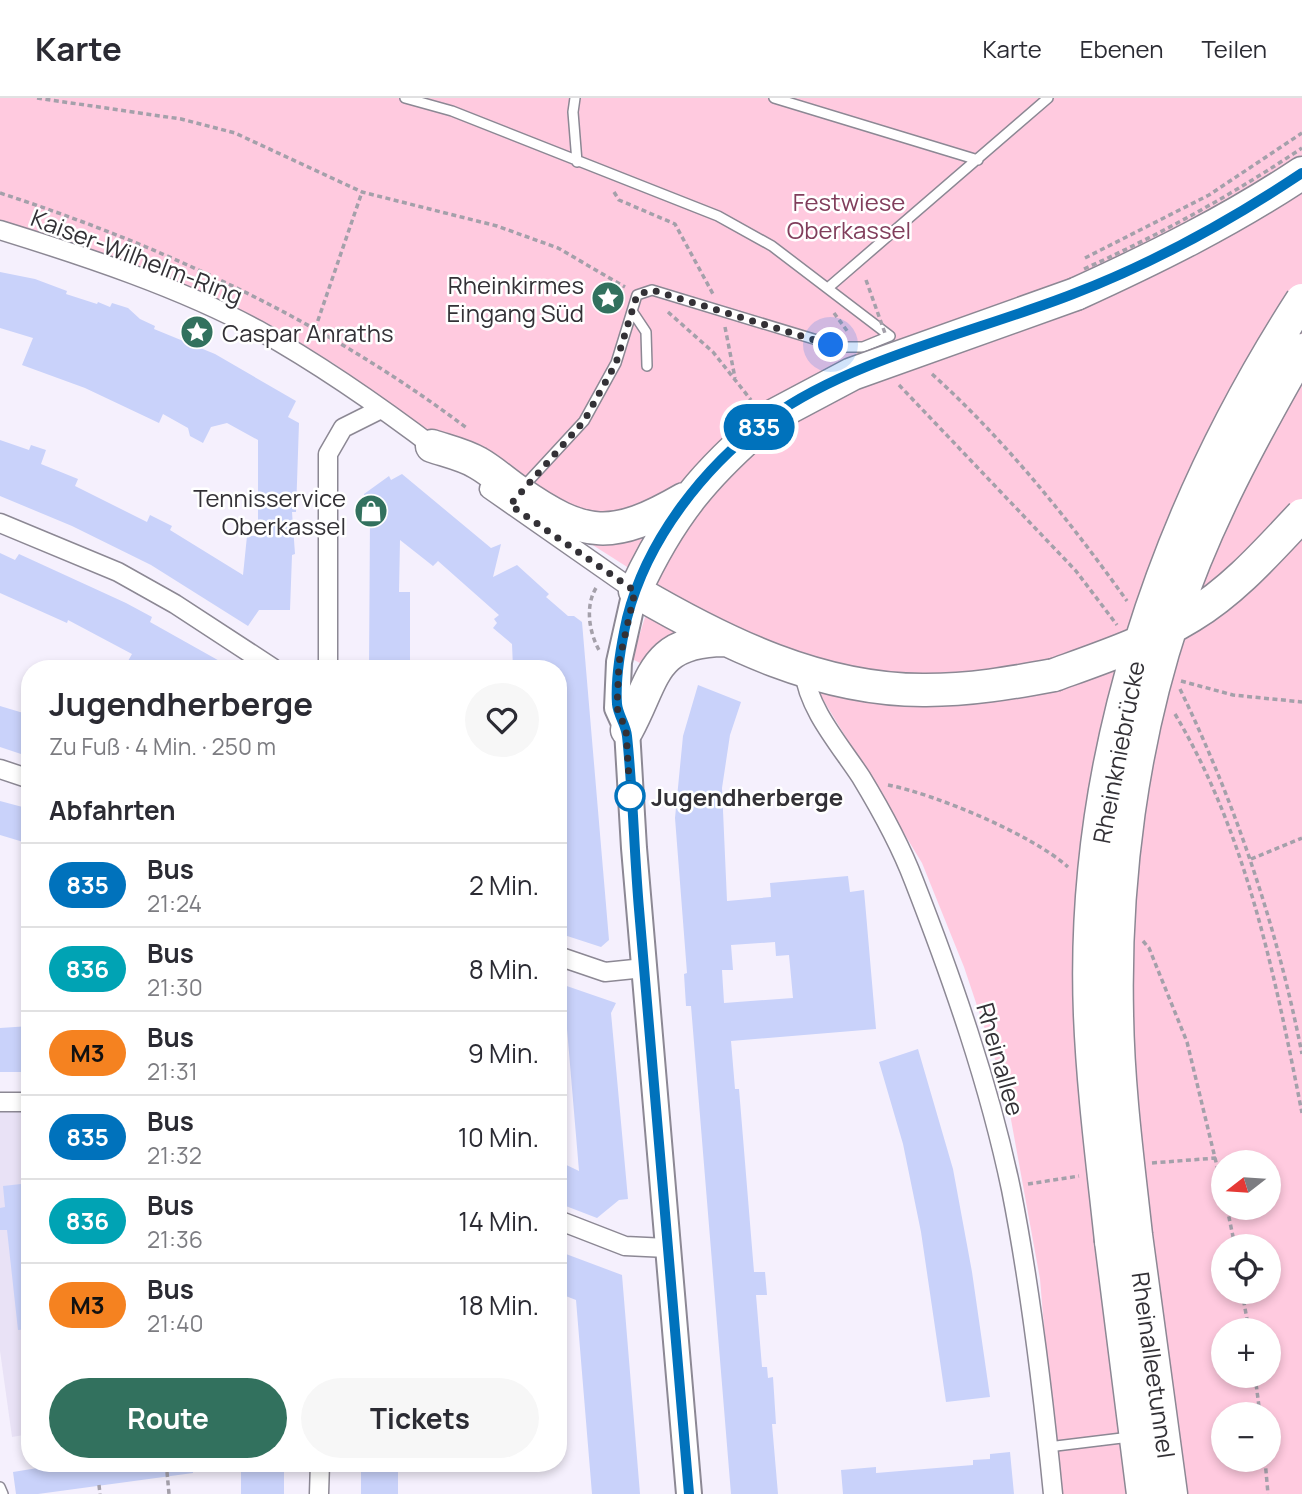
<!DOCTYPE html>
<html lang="de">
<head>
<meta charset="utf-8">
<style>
  :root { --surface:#fff; --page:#f7f7f7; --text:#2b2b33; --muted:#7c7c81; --line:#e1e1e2; --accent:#32715e }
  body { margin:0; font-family:Manrope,sans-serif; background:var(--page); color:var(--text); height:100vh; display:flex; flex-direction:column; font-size:26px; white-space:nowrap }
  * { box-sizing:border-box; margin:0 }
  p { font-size:23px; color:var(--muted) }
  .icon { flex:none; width:38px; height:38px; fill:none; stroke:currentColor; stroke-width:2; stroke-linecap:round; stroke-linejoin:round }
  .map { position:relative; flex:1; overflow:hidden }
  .details { position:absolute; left:21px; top:562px; width:546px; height:812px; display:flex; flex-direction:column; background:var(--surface); border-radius:28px; box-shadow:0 4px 10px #0003 }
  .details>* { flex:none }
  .badge { padding:0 14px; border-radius:23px; font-size:24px; line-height:46px }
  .needle { width:46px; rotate:253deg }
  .tools { position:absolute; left:1211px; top:1052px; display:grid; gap:14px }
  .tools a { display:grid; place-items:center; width:70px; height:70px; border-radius:50%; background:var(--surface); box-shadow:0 4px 10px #0003; font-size:35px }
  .you { position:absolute; width:35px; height:35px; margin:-18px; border:5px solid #fff; border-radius:50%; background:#1a73e8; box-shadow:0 0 0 10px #1a73e833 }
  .map>.badge { position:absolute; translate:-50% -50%; box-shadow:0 0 0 4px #fff }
  h2 { padding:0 28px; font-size:26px; line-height:63px }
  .round { display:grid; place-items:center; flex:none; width:74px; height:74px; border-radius:37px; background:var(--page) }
  .headline { display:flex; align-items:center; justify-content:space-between; height:119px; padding:0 28px }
  h1 { font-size:33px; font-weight:700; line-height:52px }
  .button { display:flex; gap:14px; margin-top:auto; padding:14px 28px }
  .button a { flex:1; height:80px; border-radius:42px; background:var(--accent); color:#fff; font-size:28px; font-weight:700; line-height:80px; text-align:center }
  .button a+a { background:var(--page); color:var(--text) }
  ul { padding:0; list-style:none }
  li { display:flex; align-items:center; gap:21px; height:84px; padding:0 28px; border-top:2px solid var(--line) }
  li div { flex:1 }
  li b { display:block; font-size:26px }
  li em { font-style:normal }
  li .badge { min-width:77px; font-weight:700; text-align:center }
  header { display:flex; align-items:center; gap:42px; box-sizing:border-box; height:98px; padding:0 35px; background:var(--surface); border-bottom:2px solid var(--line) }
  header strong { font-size:33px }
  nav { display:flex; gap:38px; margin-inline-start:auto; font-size:24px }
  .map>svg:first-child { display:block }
  .built { fill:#e9e2f6 }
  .green { fill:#ffcadf; fill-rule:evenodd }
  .building { fill:#c9d2fa; fill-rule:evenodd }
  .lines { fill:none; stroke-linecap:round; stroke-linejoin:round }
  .lane-casing { stroke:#8c8894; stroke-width:12 }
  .street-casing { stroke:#8c8894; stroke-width:21 }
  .secondary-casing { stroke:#8c8894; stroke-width:28 }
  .highway-casing { stroke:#8c8894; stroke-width:35 }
  .path { stroke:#a4a0aa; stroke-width:3.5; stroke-dasharray:5 3.5; stroke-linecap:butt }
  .lane { stroke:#fff; stroke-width:9 }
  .street { stroke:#fff; stroke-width:18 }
  .secondary { stroke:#fff; stroke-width:24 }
  .highway { stroke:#fff; stroke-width:32 }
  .highway-bridge-casing { stroke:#8c8894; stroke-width:35; stroke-linecap:butt }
  .path-bridge { stroke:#a4a0aa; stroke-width:3.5; stroke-dasharray:5 3.5; stroke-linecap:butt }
  .highway-bridge { stroke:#fff; stroke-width:32 }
  .line-casing { stroke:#fff; stroke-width:16 }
  .line { stroke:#0072bc; stroke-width:10 }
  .walk { stroke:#333136; stroke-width:7; stroke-dasharray:0 12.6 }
  .stop-dot { fill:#fff; stroke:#0072bc; stroke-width:3.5 }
  .labels { text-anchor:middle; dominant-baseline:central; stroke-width:5; stroke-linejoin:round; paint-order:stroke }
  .park-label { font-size:24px; fill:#813e5c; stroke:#fff }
  .street-label { font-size:24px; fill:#333136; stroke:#fff }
  .poi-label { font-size:24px; fill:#333136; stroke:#fff; text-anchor:end }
  .stop-label { font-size:24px; font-weight:bold; fill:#333136; stroke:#fff; text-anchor:start }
</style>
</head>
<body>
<header>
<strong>Karte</strong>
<nav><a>Karte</a><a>Ebenen</a><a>Teilen</a></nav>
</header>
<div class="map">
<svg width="1302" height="1396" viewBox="0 0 1302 1396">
  <rect width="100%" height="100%" fill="#f5f0fd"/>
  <path class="built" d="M0,1009H30V1336L12,1339L0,1253Z"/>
  <path class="green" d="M0,0H1302V1396H1058L1040,1181L1006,994L964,869L922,765L796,557L726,532L519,400L333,265L257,223L64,141L0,127ZM1223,1064H1269V1110H1223ZM1223,1148H1269V1194H1223ZM1223,1232H1269V1278H1223ZM1223,1316H1269V1362H1223Z
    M646,516L685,534L646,568L632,561Z"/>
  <path class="building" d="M0,174L35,181L67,193L66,196L97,206L98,204L110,209L112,205L128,210L140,221L155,228L154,231L215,256L296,303L288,319L299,325L296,414H292L295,456L292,457L290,512H259L248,528L151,467L72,428L0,398V342L29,352L31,347L46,352L41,366L78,381L75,388L147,424L150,417L172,428L170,432L243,477L247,438H258V342L227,325L211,329L203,345L190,338L188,330L163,316L159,325L85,290L22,267L33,240L0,230Z
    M402,376L491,450L501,446L493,479L517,467L549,496L546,499L568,518H574L582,524L609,842L601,849L558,835V822L565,802L562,770H558V570H513L512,546L493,530L497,525L494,521L499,517L438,463L433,468L400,442L399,494H410V570H369L370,419H365L364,396L389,378L391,382Z
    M0,455L15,462L19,456L126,505L152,519L150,524L232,570H124L132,556L68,522L67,525L0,495Z
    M698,587L741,604L730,637L722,690L727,803L771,799L770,785L848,778L850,794L864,792L876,931L731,943L735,991H739L754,1174H765L767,1197H756L762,1269H767L768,1280L773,1279L776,1326H772L778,1396H731L691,908H686L684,876L687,875L675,720L683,638ZM775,844L776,858L789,857L793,900L724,905L722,872H733L731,847Z
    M0,608L30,617V659L0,649Z
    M0,703L30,711V746L0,737Z
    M558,885L616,905L611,915L628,1101L619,1102L597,1120L558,1105V1063L579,1073L567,931L558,928Z
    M30,928V974H0V930Z
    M918,951L953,1071L972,1174L990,1299L946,1304L921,1134L903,1046L879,964Z
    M30,1085V1231L18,1232L7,1132H0V1110L5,1109L3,1088Z
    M558,1153L622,1177L640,1396H592L576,1202L558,1195Z
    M1010,1354L1014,1396H843L841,1372L876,1369V1375L973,1367V1362L990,1361V1356Z
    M68,1365H192L193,1375L38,1396H16L13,1374Z
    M241,1365H284V1396H241Z
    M361,1365H398V1396H361Z"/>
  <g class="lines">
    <defs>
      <path id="lane" d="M405,0L452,13L718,118L772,148L890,238L863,249H840L652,192L637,197L616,265L584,323L523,389
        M575,0L573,14L577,64
        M774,0L978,62
        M829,189L1048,0
        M632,213L646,234L647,268
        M1048,1349L1130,1339
        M0,1389L3,1396"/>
      <path id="street" d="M0,132C84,158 181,190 258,232C321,267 381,309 439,353
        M489,391L635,493
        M0,425L118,474L175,506L273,570
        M328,570V356L343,330L381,311
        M804,573C808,611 840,647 861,679C881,712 900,746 914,783C953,883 989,986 1011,1091C1031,1192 1043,1294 1053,1396
        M0,671L30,681
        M558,858L605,874L644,870
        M0,1004H30
        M558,1122L625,1148L667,1150
        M319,1396L320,1365"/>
      <path id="secondary" d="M635,493L619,564L617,610L627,632L634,750L689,1396"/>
      <path id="highway" d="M1076,196C1155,160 1230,123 1302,75
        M771,319C706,374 671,415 635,493C724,545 821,593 926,592C970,592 1011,585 1054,577
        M432,348C447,353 465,357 478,365C492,373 504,384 517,393C585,441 613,442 684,401
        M627,632C655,581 651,543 724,542
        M1136,1137L1171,1396
        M1111,1143L1143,1396"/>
    </defs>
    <use href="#lane" class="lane-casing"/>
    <use href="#street" class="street-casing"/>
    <use href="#secondary" class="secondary-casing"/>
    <use href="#highway" class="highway-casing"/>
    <path class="path" d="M37,0L181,21L235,35L362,94L497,128L558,150L625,189
      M614,94L619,102L675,126L713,196
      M0,95C166,149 328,225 468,331
      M1085,160L1209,97L1302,35
      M668,214L713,254L751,302
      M834,215L848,234
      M725,229L735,280
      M315,231L362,94
      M932,276C1005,342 1070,423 1127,503
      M899,287L1076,473L1117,527
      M596,490C585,508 589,534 599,552
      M1181,583L1233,597L1302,604
      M1180,591C1236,707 1277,829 1302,956
      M1175,616C1247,737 1275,878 1302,1015
      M888,687C935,696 1033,737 1068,769
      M1251,761L1302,740
      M1143,843L1149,850L1187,944L1223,1093
      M1152,1065L1216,1060
      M1028,1086L1079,1078
      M1227,1110L1235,1148
      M1242,1194L1249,1232
      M1255,1278L1260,1316
      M1265,1362L1268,1396
      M167,1374L169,1396
      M99,1387L100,1396"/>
    <use href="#lane" class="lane"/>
    <use href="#street" class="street"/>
    <use href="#secondary" class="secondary"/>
    <use href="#highway" class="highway"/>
    <defs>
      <path id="highway-bridge" d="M771,319L852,276L1076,196
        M1054,577C1101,560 1149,544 1191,518C1234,492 1268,453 1302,417
        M1136,1137C1128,1064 1118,990 1117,916C1114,783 1132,645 1174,519C1205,425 1253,338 1302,252
        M1111,1143C1103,1068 1093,992 1090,917C1080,662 1165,414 1302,202"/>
    </defs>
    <use href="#highway-bridge" class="highway-bridge-casing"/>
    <path class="path-bridge" d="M1084,171C1161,136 1232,97 1302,50
      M866,182L886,238"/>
    <use href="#highway-bridge" class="highway-bridge"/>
  </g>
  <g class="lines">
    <defs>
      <path id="line" d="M689,1396C672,1201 656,1006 639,811C634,753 633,695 627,638C626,627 618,617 617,606C615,578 621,547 627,520C647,441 705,367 770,320C851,261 979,233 1073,196C1154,165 1230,123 1302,75"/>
    </defs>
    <use href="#line" class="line-casing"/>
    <use href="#line" class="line"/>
    <path class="walk" d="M630,698L626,632L617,610L619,564L635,493L510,407L584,323L616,265L637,197L652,192L831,247"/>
  </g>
  <defs>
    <symbol id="sight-disc" viewBox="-11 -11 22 22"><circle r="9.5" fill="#32715e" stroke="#fff"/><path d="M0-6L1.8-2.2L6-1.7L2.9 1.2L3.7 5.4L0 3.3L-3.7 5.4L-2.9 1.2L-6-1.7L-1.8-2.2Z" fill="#fff"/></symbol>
    <symbol id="shop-disc" viewBox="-11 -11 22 22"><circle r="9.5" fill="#32715e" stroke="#fff"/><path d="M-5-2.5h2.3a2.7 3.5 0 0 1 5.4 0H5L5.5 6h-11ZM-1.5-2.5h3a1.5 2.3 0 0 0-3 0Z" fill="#fff"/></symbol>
  </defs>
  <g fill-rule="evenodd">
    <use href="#sight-disc" x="589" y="181" width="38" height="38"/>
    <use href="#sight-disc" x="178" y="215" width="38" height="38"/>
    <use href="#shop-disc" x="352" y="394" width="38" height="38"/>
  </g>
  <circle class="stop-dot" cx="630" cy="698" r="14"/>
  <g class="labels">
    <g class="park-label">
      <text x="849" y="103">Festwiese<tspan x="849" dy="28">Oberkassel</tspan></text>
    </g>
    <g class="street-label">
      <text transform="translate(137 158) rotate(21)">Kaiser-Wilhelm-Ring</text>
      <text transform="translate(1118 654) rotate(-79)">Rheinkniebrücke</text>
      <text transform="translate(1001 961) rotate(74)">Rheinallee</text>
      <text transform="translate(1154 1267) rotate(82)">Rheinalleetunnel</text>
    </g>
    <g class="poi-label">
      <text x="584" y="186">Rheinkirmes<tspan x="584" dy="28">Eingang Süd</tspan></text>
      <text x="222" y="234" text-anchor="start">Caspar Anraths</text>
      <text x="346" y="399">Tennisservice<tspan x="346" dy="28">Oberkassel</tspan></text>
    </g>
    <g class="stop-label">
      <text x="651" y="698">Jugendherberge</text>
    </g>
  </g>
</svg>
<div class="tools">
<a><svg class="needle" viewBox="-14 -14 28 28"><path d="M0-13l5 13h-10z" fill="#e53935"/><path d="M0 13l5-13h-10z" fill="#7c7c81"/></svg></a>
<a><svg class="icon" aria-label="locate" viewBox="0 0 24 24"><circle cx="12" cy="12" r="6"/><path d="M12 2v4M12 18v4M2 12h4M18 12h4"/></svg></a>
<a>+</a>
<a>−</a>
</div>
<div class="you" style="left:831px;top:247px"></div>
<b class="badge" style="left:759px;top:329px;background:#0072bc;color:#fff">835</b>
<section class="details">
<div class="headline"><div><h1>Jugendherberge</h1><p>Zu Fuß · 4 Min. · 250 m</p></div><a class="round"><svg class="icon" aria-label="heart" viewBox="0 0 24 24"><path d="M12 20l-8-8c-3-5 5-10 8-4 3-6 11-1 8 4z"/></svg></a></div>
<h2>Abfahrten</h2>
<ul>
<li><span class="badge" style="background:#0072bc;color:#fff">835</span><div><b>Bus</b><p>21:24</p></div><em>2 Min.</em></li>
<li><span class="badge" style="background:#00a3b4;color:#fff">836</span><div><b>Bus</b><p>21:30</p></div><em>8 Min.</em></li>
<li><span class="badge" style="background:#f58220;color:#111">M3</span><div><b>Bus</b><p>21:31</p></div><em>9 Min.</em></li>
<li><span class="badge" style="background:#0072bc;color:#fff">835</span><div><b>Bus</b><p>21:32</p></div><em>10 Min.</em></li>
<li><span class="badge" style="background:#00a3b4;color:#fff">836</span><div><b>Bus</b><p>21:36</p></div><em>14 Min.</em></li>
<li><span class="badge" style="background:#f58220;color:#111">M3</span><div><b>Bus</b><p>21:40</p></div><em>18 Min.</em></li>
</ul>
<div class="button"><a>Route</a><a>Tickets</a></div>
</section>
</div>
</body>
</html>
